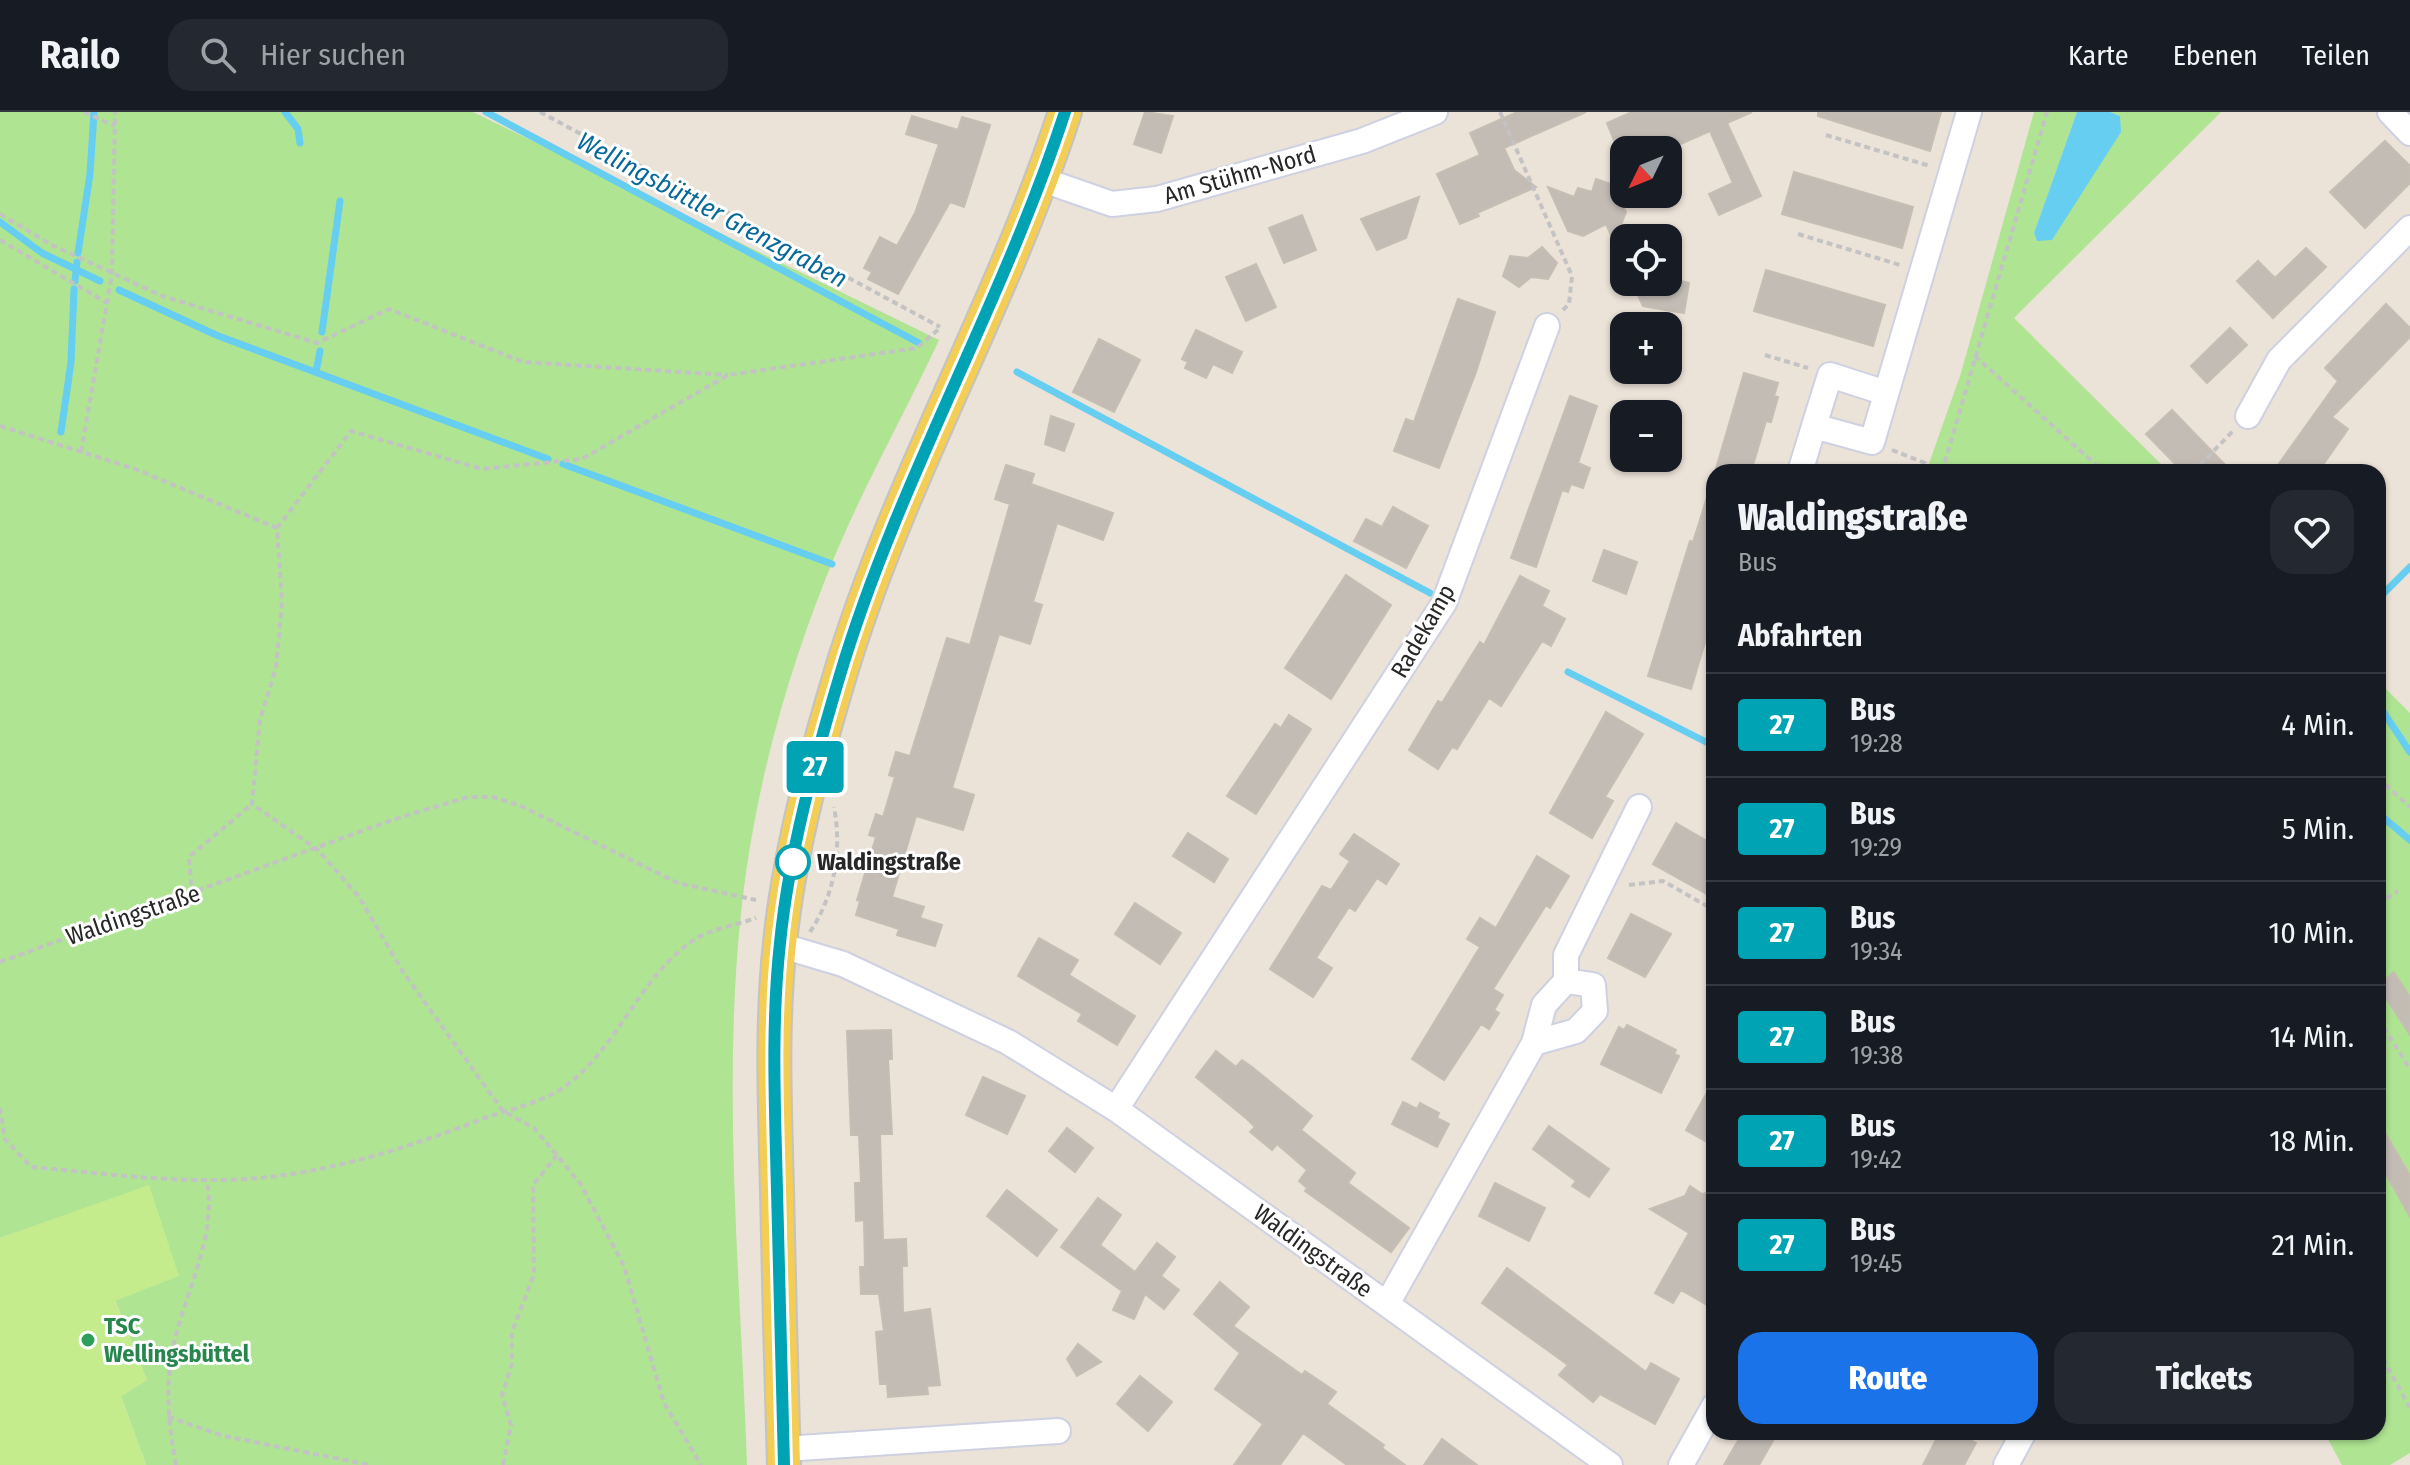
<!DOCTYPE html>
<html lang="de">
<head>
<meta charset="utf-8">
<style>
  :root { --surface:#171b24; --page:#242831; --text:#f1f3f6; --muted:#9ea1a6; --line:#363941; --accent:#1a73e8 }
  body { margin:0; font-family:"Fira Sans Condensed",sans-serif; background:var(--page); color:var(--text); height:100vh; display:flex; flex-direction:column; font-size:30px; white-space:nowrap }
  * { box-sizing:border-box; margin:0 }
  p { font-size:26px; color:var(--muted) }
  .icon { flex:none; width:44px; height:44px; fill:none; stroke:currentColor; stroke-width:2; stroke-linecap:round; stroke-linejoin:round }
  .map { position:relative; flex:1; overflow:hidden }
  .drawer { position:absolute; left:1706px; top:352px; width:680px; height:976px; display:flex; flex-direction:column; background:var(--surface); border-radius:24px; box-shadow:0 2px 6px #0004 }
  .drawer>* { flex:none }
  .badge { padding:0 16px; border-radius:6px; font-size:28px; line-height:52px }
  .needle { width:52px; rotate:227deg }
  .controls { position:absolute; left:1610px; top:24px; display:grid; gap:16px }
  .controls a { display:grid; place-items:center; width:72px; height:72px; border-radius:16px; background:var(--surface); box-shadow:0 2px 6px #0004; font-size:40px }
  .map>.badge { position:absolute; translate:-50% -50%; box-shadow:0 0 0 4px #fff }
  h2 { padding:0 32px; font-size:30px; line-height:72px }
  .round { display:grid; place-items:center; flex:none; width:84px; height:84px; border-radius:24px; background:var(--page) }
  .overview { display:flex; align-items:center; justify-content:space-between; height:136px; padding:0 32px }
  h1 { font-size:38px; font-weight:800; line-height:60px }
  .cta { display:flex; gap:16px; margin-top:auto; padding:16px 32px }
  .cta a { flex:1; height:92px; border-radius:24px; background:var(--accent); color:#fff; font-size:32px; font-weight:800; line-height:92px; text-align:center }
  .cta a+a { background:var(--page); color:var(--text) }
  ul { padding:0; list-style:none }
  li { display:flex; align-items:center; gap:24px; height:104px; padding:0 32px; border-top:2px solid var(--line) }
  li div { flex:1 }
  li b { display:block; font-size:30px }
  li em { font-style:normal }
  li .badge { min-width:88px; font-weight:700; text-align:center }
  header { display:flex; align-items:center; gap:48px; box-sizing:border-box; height:112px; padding:0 40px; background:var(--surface); border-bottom:2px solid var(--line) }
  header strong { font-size:38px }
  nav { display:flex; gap:44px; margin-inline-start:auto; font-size:28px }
  .search { width:560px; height:72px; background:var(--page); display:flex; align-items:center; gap:20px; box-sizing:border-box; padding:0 28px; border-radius:24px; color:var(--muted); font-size:30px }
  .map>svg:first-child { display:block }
  .green { fill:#afe492 }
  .pitch { fill:#c4ec8d }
  .water { fill:#66cef1 }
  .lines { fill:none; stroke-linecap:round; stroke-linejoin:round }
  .stream { stroke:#66cef1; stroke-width:7 }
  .building { fill:#c2bcb5; stroke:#c6beb2; stroke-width:2 }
  .minor-casing { stroke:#cdd1e1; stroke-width:28 }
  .major-casing { stroke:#c3c3c3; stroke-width:36 }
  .path { stroke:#c3c3c3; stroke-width:4; stroke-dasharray:6 4; stroke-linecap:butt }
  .minor { stroke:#fff; stroke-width:24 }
  .major { stroke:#f4cd54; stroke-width:32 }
  .line-casing { stroke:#fff; stroke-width:18 }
  .line { stroke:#00a3b4; stroke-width:12 }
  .stop-dot { fill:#fff; stroke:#00a3b4; stroke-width:4 }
  .leisure-dot { fill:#2e9e5b; stroke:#fff; stroke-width:3 }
  .labels { text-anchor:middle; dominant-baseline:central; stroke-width:6; stroke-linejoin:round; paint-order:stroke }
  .street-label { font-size:24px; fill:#272727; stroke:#fff }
  .stop-label { font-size:24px; font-weight:bold; fill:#272727; stroke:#fff; text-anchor:start }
  .leisure-label { font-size:24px; font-weight:bold; fill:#27864d; stroke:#fff; text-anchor:start }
  .water-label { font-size:26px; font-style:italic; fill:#096999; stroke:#fff }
</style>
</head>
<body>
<header>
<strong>Railo</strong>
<div class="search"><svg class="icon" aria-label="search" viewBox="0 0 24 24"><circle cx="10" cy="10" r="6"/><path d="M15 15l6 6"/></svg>Hier suchen</div>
<nav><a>Karte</a><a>Ebenen</a><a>Teilen</a></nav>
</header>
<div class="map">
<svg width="2410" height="1353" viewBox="0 0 2410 1353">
  <rect width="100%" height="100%" fill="#ebe2d8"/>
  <path class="green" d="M0,0H473L939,228C906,299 867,368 836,441C800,527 771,620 754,712C715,918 740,1145 747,1353H146L121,1284L147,1268L115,1188L149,1074L0,1126Z
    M2034,0H2077L2034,121L2037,129L2120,4L2110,0H2221L2014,206L2169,360H1926L1961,261Z
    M2378,569L2410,601V1341L2390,1353H2342L2324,1320H2378Z"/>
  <path class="pitch" d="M149,1073L179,1164L115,1189L147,1268L121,1284L146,1353H0V1126Z"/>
  <path class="water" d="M2077,0H2110L2120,4L2121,20L2052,128L2037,129L2034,121Z"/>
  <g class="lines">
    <path class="stream" d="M285,0L298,17L300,31
      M486,0L919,231
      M0,110L42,141L100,169
      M78,141L90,62L94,0
      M75,169L77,150
      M119,178L216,223L548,347
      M322,220L340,89
      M316,260L320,239
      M1017,260L1430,481
      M61,320L71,250L74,177
      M563,352L832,452
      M2378,487L2410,455
      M1568,560L1714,634
      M2378,592L2410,640
      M2378,701L2410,728"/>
  </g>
  <path class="building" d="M1145,0L1173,4L1161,41L1134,32Z
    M1517,0H1586L1504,36L1514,58L1536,75L1477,101L1479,104L1460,112L1437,62L1480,43L1470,21Z
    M1632,0H1752L1727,11L1761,84L1719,103L1709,82L1733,71L1710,19L1667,38H1618L1607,11Z
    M1818,0H1941L1930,39L1818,4Z
    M912,4L958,18L962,5L990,13L964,95L950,90L898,182L868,167L872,160L864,156L880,125L897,134L915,101L939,32L906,22Z
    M2385,29L2410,54V71L2365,116L2330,80Z
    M1794,60L1913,95L1902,136L1782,102Z
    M1596,67L1611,72L1626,100L1614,130L1606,112L1583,124L1568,119L1548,75L1574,85L1578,76L1592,80Z
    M1419,85L1406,126L1377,138L1361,107Z
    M1302,103L1316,138L1284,151L1269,116Z
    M1542,135L1557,151L1548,167L1531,165L1519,175L1503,164L1510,144L1528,146Z
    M2306,136L2326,155L2273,206L2237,169L2258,149L2275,166Z
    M1256,152L1276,195L1246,209L1226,165Z
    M1766,158L1885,193L1873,234L1754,199Z
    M1668,166L1689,171L1684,201L1643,194L1632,170H1668Z
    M1458,187L1495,200L1476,260L1439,356L1394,339L1406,307L1414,310Z
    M2386,192L2410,216V225L2332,305L2348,317L2318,360H2273L2338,269L2325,256Z
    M2230,216L2247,233L2207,271L2191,254Z
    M1196,218L1242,240L1232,261L1213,252L1206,266L1185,256L1188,250L1182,247Z
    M1099,227L1140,248L1114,300L1073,280Z
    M1744,261L1778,271L1774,284L1778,285L1771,310L1766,309L1751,360H1715Z
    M1570,284L1597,294L1578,351L1590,356L1583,376L1571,372L1568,380L1562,378L1536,455L1511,446Z
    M2172,298L2232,360H2183L2146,322Z
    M1051,304L1074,312L1064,339L1045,332Z
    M1006,353L1034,362L1031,372L1113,401L1103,428L1057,411L1033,490L1042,493L1030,532L999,522L952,676L974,683L963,718L916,704L892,785L924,795L920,806L942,813L935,834L897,823L899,817L856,803L860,789L857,788L876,725L869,723L876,702L883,705L895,665L889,663L896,640L910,644L947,526L970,533L1010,392L995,387Z
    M1709,379H1714V500L1691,577L1648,564L1690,429L1693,430Z
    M1393,395L1428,414L1406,456L1354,429L1366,407L1382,415Z
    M1604,438L1637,450L1626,482L1593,469Z
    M1346,463L1391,493L1331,587L1285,556Z
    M1520,464L1549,479L1542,494L1565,507L1551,534L1542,529L1501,594L1489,586L1457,637L1452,635L1438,657L1409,638L1438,589L1442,591L1480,530L1484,533Z
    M1606,600L1643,622L1605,685L1613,689L1592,726L1550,701Z
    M1289,603L1311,617L1256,702L1227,684L1275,612L1281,616Z
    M1676,711L1714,733V786L1653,752Z
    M1188,721L1228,747L1214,770L1173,744Z
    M1354,722L1399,752L1386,772L1377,766L1355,799L1349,795L1316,846L1332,856L1313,885L1270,857L1322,774L1331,778L1350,749L1340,742Z
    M1537,744L1569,764L1550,796L1546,793L1493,877L1503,883L1494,898L1499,901L1489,917L1481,912L1444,968L1412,947L1480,835L1467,827L1480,806L1496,816Z
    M1135,791L1181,821L1160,852L1115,822Z
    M1631,802L1671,822L1645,865L1608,846Z
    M1039,826L1078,848L1069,863L1135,904L1117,933L1078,909L1082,902L1018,864Z
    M2394,860L2410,885V923L2378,874Z
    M1627,913L1676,938L1674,942L1679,944L1661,981L1601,952L1619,915L1624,918Z
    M891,918L892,947H888L892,1022H880L883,1128L906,1127L907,1154H902L903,1201L930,1197L940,1273L927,1274L928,1282L888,1285L887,1272H880L876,1220L884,1219L879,1182H861L860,1155H865L864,1108L856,1109L855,1071H861L859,1023H851L847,919Z
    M1216,939L1236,955L1242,948L1252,955L1312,1004L1301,1018L1355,1061L1348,1071L1409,1116L1391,1140L1305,1079L1307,1076L1299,1069L1307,1058L1277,1032L1272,1038L1250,1020L1255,1015L1247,1007L1196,965Z
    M983,965L1025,984L1007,1022L966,1003Z
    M1714,968V1034L1686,1018Z
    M1403,990L1417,997L1420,991L1439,1001L1437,1006L1449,1012L1437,1035L1392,1012Z
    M2378,1008L2410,1064V1105L2378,1048Z
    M1549,1014L1609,1057L1589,1085L1572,1074L1576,1069L1533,1037Z
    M1067,1016L1093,1036L1075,1060L1049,1039Z
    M1495,1071L1545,1096L1529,1129L1479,1104Z
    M1690,1074L1702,1082L1714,1079V1197L1681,1178L1673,1191L1655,1181L1689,1121L1650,1097L1685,1084Z
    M1007,1078L1057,1118L1037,1144L987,1104Z
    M1098,1086L1121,1103L1100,1133L1135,1160L1157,1131L1175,1145L1161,1164L1179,1178L1164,1197L1145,1182L1134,1207L1113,1198L1122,1179L1061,1135Z
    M1507,1156L1646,1260L1651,1251L1679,1267L1655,1312L1600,1282L1593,1290L1559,1263L1568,1253L1482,1191Z
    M1220,1170L1249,1195L1233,1214L1302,1263L1305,1259L1336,1280L1327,1292L1384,1333L1382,1336L1405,1353H1347L1303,1321L1280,1353H1234L1263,1312L1215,1277L1240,1241L1194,1202Z
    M1078,1232L1101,1250L1077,1264L1067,1247Z
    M1140,1264L1172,1290L1148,1319L1117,1292Z
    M1743,1320H1778L1759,1353H1724Z
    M1940,1320H1955L1976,1331L1964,1353H1923Z
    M1442,1327L1477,1353H1424Z"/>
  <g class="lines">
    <defs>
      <path id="minor" d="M2390,0L2410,21
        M1043,68L1112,92L1157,87L1362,29L1435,0
        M1886,281L1830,263L1814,314L1872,330L1969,0
        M2248,304L2279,248L2410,116
        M1800,360L1814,314
        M779,833L843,852L1008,930L1116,997L1610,1353
        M1566,869V843L1639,695
        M1116,997L1444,491L1547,214
        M1387,1192L1534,931L1544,893L1566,869L1593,873L1595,899L1576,919L1534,931
        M784,1337L1058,1319
        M1681,1353L1714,1294
        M2006,1353L2024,1320"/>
      <path id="major" d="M784,1353C781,1261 779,1170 777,1078C775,996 771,913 780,831C789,741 814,650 840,563C898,369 1002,193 1065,0"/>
    </defs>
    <use href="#minor" class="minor-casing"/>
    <use href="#major" class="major-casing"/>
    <path class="path" d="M84,0L115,14
      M540,0L940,215
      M1500,0L1572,164L1569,192L1563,198
      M1826,23L1930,54
      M0,102L52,133L162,184L317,231L389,197L523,250L728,263
      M1798,122L1900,153
      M0,128L107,191
      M1765,243L1808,256
      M1975,244L2104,360
      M0,314L135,357L277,416L282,490L276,555L260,608L252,692L318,738L359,785L403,860L503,999L534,1016L580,1071L624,1154L664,1291L701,1353
      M1892,338L1925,351L1929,360
      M81,340L112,162L115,0
      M1942,360L2047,0
      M2193,360L2233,319
      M277,416L351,319L482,357L582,347L728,263L917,236L940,216
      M2378,666L2410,695
      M1629,773L1663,769L1714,798
      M192,783L189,745L252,692
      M2378,792L2398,779
      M810,820C835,782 842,739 834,695
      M0,850L395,707L468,685H493L521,694L678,771L756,788
      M2378,907L2410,957
      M0,996L5,1027L31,1055C89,1060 148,1068 206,1068C299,1070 391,1042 477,1009C505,998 536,993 561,977C618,939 637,866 694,828C710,817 737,813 756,806
      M2378,1238L2410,1296
      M168,1305L224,1324L370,1353
      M176,1353C170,1320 166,1288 170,1255C177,1191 218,1134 207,1068
      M503,1353L511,1313L502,1283L512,1252V1220L534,1162L533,1073L557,1043"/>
    <use href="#minor" class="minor"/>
    <use href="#major" class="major"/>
  </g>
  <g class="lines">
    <defs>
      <path id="line" d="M784,1353C781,1261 780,1170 777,1078C775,996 771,913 780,831C789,741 814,650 840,563C898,369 1002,193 1065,0"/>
    </defs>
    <use href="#line" class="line-casing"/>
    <use href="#line" class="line"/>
  </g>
  <circle class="stop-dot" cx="793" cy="750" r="16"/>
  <circle class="leisure-dot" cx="88" cy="1228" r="8"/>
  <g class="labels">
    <g class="street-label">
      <text transform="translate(1240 63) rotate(-16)">Am Stühm-Nord</text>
      <text transform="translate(1423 519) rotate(-60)">Radekamp</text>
      <text transform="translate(133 803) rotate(-19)">Waldingstraße</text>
      <text transform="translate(1313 1139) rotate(36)">Waldingstraße</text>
    </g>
    <g class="stop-label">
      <text x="817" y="750">Waldingstraße</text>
    </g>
    <g class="leisure-label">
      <text x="104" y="1214">TSC<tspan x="104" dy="28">Wellingsbüttel</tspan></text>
    </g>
    <g class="water-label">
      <text transform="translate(712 98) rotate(28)">Wellingsbüttler Grenzgraben</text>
    </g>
  </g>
</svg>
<div class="controls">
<a><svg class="needle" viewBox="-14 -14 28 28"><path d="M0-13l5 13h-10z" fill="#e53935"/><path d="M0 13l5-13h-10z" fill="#9ea1a6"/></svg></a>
<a><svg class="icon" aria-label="locate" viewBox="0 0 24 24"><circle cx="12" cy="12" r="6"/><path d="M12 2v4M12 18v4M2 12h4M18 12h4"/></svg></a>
<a>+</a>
<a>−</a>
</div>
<b class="badge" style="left:815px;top:655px;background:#00a3b4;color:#fff">27</b>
<section class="drawer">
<div class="overview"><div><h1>Waldingstraße</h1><p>Bus</p></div><a class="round"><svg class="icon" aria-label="heart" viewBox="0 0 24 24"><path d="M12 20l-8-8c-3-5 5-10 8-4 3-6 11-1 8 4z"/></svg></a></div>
<h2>Abfahrten</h2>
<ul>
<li><span class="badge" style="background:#00a3b4;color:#fff">27</span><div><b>Bus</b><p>19:28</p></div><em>4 Min.</em></li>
<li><span class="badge" style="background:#00a3b4;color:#fff">27</span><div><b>Bus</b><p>19:29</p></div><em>5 Min.</em></li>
<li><span class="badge" style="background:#00a3b4;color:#fff">27</span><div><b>Bus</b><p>19:34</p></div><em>10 Min.</em></li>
<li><span class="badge" style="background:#00a3b4;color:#fff">27</span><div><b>Bus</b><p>19:38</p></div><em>14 Min.</em></li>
<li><span class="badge" style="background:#00a3b4;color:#fff">27</span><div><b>Bus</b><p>19:42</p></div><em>18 Min.</em></li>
<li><span class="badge" style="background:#00a3b4;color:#fff">27</span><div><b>Bus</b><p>19:45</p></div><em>21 Min.</em></li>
</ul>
<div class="cta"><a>Route</a><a>Tickets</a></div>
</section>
</div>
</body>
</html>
